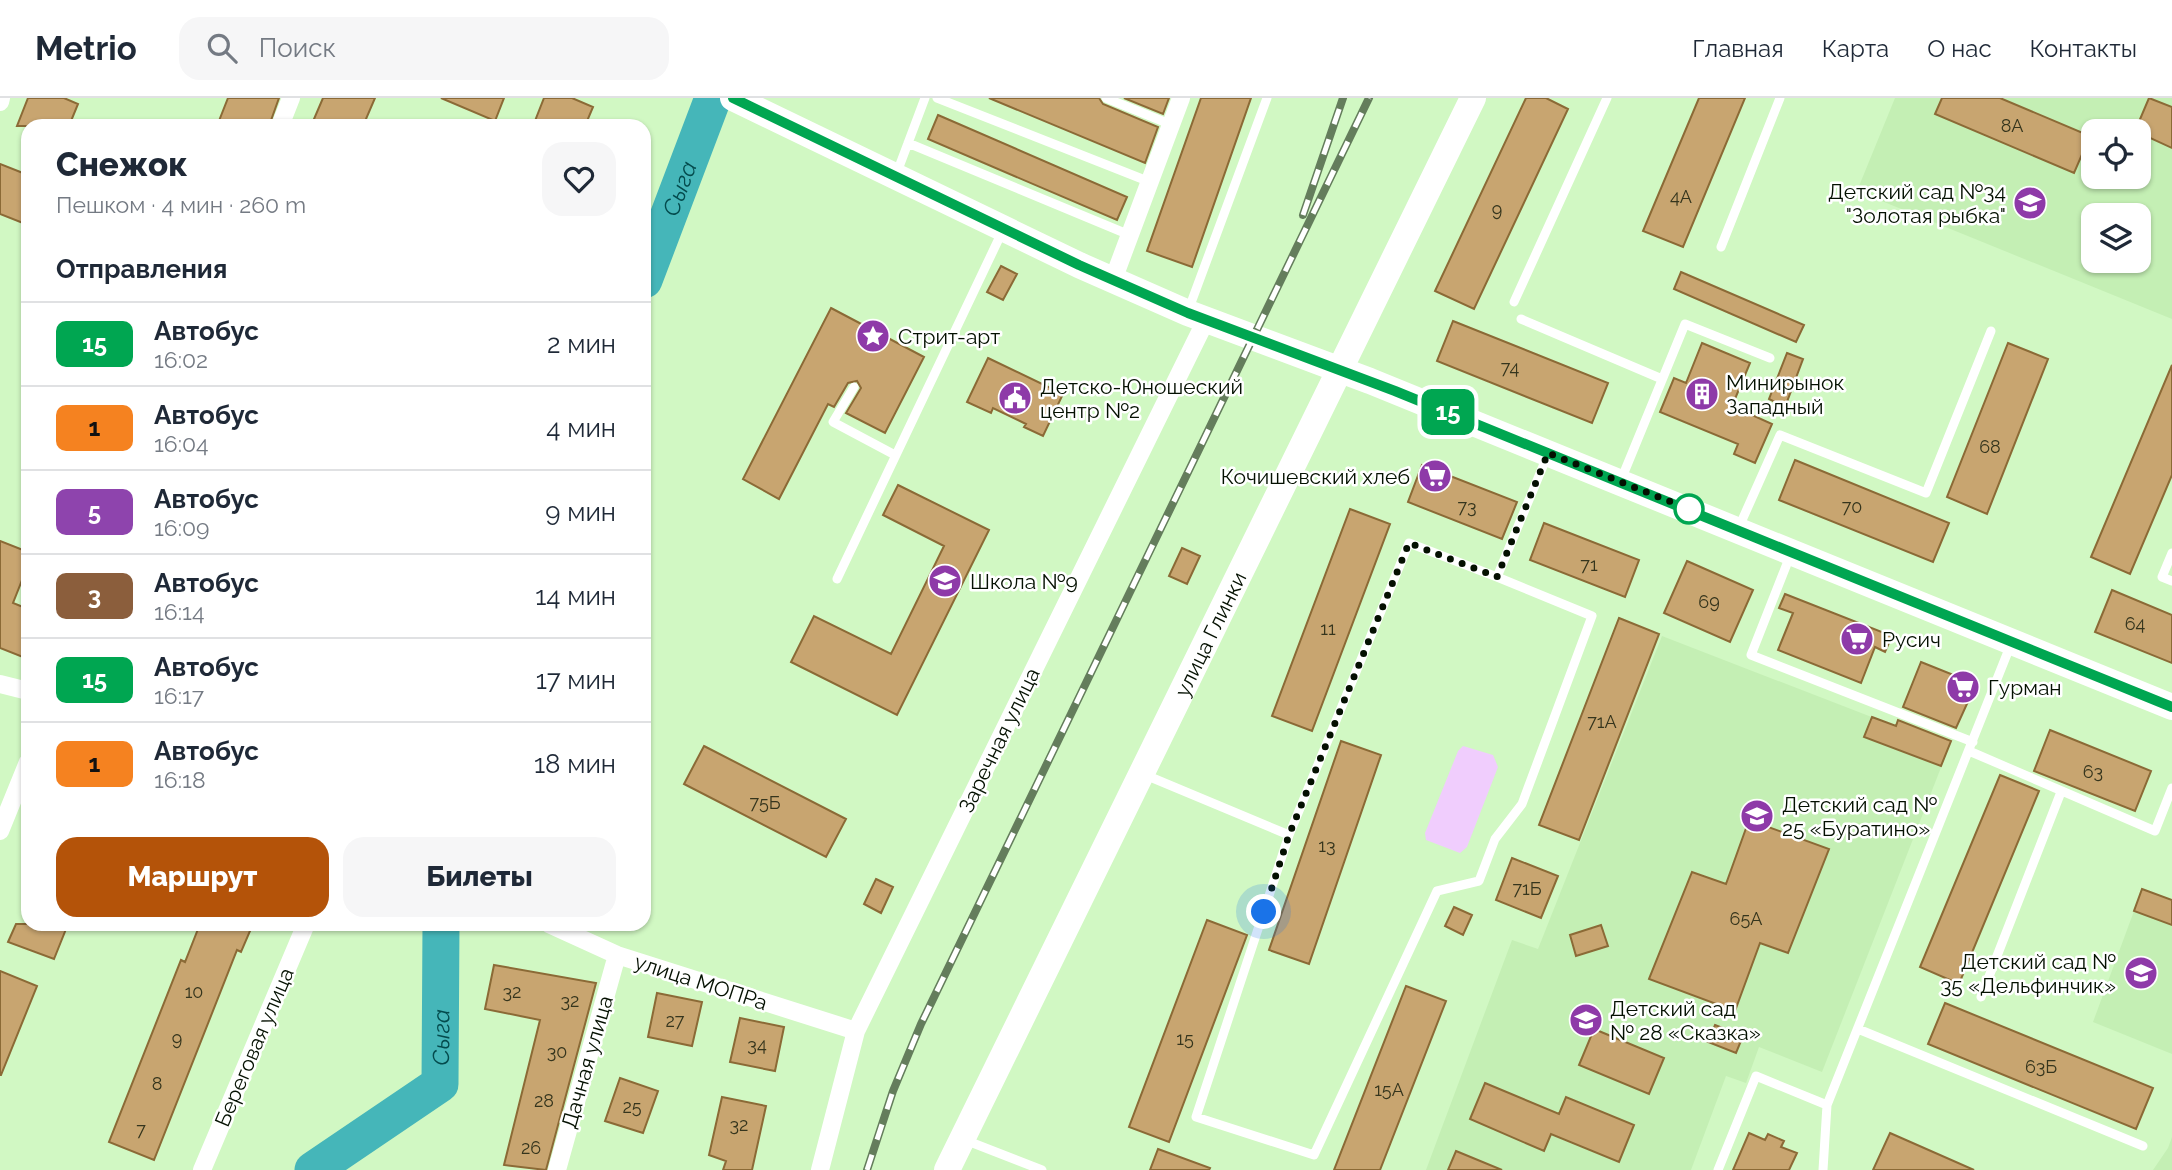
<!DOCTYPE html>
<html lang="ru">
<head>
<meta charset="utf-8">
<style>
  :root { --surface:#fff; --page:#f6f6f7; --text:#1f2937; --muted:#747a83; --line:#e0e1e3; --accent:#b45309 }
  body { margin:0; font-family:Raleway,sans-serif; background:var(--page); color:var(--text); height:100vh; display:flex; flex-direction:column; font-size:26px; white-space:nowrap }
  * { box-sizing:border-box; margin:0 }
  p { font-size:23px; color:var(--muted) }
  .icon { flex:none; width:38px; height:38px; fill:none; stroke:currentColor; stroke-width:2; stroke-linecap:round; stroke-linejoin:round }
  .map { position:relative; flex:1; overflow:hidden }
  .details { position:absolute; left:21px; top:21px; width:630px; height:812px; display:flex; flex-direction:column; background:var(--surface); border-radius:21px; box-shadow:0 2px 5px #0004 }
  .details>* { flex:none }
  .badge { padding:0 14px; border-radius:10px; font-size:24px; line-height:46px }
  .fabs { position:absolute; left:2081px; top:21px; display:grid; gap:14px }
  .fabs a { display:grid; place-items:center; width:70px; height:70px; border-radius:14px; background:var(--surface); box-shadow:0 2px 5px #0004; font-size:35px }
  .you { position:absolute; width:35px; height:35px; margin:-18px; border:5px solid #fff; border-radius:50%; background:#1a73e8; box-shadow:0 0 0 10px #1a73e833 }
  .map>.badge { position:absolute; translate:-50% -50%; box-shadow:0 0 0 4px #fff }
  h2 { padding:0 35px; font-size:26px; line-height:63px }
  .round { display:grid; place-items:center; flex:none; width:74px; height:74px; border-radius:21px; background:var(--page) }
  .summary { display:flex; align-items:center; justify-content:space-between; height:119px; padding:0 35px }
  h1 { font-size:33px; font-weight:800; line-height:52px }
  .primary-button { display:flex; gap:14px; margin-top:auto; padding:14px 35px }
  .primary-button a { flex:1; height:80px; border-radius:21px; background:var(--accent); color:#fff; font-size:28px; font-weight:800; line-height:80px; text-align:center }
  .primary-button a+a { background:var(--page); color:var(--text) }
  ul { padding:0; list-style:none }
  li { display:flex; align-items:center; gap:21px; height:84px; padding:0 35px; border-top:2px solid var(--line) }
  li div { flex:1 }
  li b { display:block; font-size:26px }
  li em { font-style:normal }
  li .badge { min-width:77px; font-weight:700; text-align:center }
  header { display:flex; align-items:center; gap:42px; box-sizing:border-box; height:98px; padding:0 35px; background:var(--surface); border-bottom:2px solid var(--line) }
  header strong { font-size:33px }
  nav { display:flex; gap:38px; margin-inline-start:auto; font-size:24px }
  .search { width:490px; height:63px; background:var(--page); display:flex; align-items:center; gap:18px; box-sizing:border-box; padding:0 24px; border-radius:21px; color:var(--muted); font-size:26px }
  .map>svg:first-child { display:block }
  .built { fill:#c4efb4; fill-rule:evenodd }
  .pitch { fill:#f0cdfd }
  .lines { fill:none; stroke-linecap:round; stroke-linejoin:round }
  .river { stroke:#45b6b9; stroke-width:37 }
  .building { fill:#c8a570; stroke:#8b6a36; stroke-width:2 }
  .lane { stroke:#fff; stroke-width:9 }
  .street { stroke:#fff; stroke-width:18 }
  .secondary { stroke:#fff; stroke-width:26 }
  .rail-casing { stroke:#647d5c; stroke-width:8 }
  .rail { stroke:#fff; stroke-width:5; stroke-dasharray:16; stroke-linecap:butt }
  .line-casing { stroke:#fff; stroke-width:16 }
  .line { stroke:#00a651; stroke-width:10 }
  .walk { stroke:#041001; stroke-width:7; stroke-dasharray:0 12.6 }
  .stop-dot { fill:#fff; stroke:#00a651; stroke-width:3.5 }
  .labels { text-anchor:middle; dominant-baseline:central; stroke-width:5; stroke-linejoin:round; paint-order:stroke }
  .number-label { font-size:18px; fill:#35351d }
  .poi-label { font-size:21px; fill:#041001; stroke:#fff; text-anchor:start }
  .street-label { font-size:21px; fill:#041001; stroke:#fff }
  .water-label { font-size:23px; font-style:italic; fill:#044b4d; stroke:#fff }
</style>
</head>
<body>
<header>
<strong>Metrio</strong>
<div class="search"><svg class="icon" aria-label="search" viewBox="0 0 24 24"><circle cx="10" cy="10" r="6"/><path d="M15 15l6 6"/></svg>Поиск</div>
<nav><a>Главная</a><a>Карта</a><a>О нас</a><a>Контакты</a></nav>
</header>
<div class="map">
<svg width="2172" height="1072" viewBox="0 0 2172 1072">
  <rect width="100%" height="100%" fill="#d1f8c3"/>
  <path class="built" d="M1895,0H2172V221L1857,93ZM2093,33H2138V79H2093ZM2093,117H2138V163H2093Z
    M1662,538L1949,649L1822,974L1759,949L1746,985L1726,978L1691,1072H1426L1512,842L1538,851Z
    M2134,813L2172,827V956L2093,924Z
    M2172,1039V1072H2153L2168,1050Z"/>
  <path class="pitch" d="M1463,648L1493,657L1498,669L1467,749L1460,755L1426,742L1425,735L1458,653Z"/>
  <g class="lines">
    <g class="river">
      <path id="s1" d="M644,182L713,0"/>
      <path id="s2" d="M313,1072L440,986L441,826"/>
    </g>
  </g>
  <path class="building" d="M28,0H64L78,6L69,28H17Z
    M228,0H279L269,28H217Z
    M323,0H375L363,28H311Z
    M441,0H504L495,23Z
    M544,0H572L593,9L585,28H533Z
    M989,0H1099L1103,6L1158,29L1145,65Z
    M1124,0H1169L1163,16Z
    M1201,0H1251L1192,169L1147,153Z
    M1526,0H1546L1568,11L1474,211L1435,193Z
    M1699,0H1745L1683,149L1643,133Z
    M1942,0H2000L2090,38L2074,75L1935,16Z
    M2149,0L2172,9V50L2135,33Z
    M938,17L1127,99L1117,122L928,41Z
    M0,66L28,77V127L0,116Z
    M1001,168L1017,176L1003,202L987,194Z
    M1681,174L1804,227L1796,244L1674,191Z
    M831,210L924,259L885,335L846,315L861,290L857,283L848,285L834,309L828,306L779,401L743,381Z
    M1453,223L1608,285L1592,325L1437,263Z
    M1702,245L1750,265L1732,308L1772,326L1755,365L1734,356L1738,346L1660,314L1674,280L1686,285Z
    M2008,245L2048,261L1987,416L1947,399Z
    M1787,255L1803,261L1785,309L1769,301Z
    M988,260L1063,296L1043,338L1024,329L1026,326L993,310L991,315L967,304Z
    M2172,267V377L2130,476L2091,459Z
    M1795,362L1949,425L1933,464L1779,402Z
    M1422,367L1517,404L1502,441L1408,404Z
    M898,387L989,432L897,617L791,564L814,518L891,556L944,448L883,417Z
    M1350,411L1390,426L1312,633L1272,618Z
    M1544,425L1639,462L1625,499L1530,462Z
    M0,443L28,454V467L13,505L28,511V561L0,550Z
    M1182,450L1200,458L1187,486L1169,478Z
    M1687,463L1753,492L1730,544L1664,515Z
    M2112,492L2172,517V565L2095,534Z
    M1785,496L1892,538L1885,554L1875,549L1861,585L1778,552L1793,515L1779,510Z
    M1619,520L1659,536L1579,742L1539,727Z
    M1921,564L1976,586L1956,630L1903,609Z
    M1872,619L1896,628L1898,622L1951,643L1941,668L1864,639Z
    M2050,632L2151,673L2135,713L2034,673Z
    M1341,643L1381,657L1309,866L1269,852Z
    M704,648L846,721L826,759L684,686Z
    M2000,677L2039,693L1959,886L1920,869Z
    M1749,722L1829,751L1788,855L1760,845L1735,913L1649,881L1692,774L1726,786Z
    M1512,760L1558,778L1541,820L1496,802Z
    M876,781L893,789L881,815L864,806Z
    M2142,791L2172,802V827L2134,813Z
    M1454,809L1472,817L1463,837L1445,828Z
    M1207,822L1247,837L1169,1044L1129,1029Z
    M16,826H68L54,861L8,844Z
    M200,826H253L241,854L237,852L154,1062L109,1044L181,862L185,864Z
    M1601,827L1608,848L1576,858L1570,837Z
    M494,867L596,885L546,1072L504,1067L540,922L485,911Z
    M0,873L37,888L1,977H0Z
    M1406,888L1446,903L1380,1072H1334Z
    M657,895L702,904L692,948L648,939Z
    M1945,905L2153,990L2136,1031L1928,946Z
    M740,920L784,929L775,973L730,964Z
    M1715,927L1743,938L1736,955L1708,944Z
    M1594,931L1664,960L1649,996L1579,967Z
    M620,980L658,993L643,1035L605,1023Z
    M1485,985L1559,1016L1566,999L1634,1027L1619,1064L1551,1036L1544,1053L1470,1021Z
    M722,999L766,1008L752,1072H723L726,1063L709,1057Z
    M1749,1035L1765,1042L1768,1036L1784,1043L1781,1049L1797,1055L1789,1072H1733Z
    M1890,1035L1974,1072H1873Z
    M1158,1051L1210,1070L1209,1072H1150Z
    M1456,1053L1502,1072H1448Z"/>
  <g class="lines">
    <path class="lane" d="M937,0L1150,84
      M1106,0L1172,27
      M908,45L1132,138
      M896,77L925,0
      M1721,149L1780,0
      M1514,204L1607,0
      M1188,213L1267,0
      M1521,221L1662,281
      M854,289L833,324L895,357
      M1621,382L1685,226L1770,260
      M1739,429L1780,337L1926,395L1991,233
      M2172,455L2162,479L2172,483
      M1790,458L1751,557L1973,644
      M837,481L1003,132
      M1969,653L2155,733L2172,690
      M1143,676L1289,737L1409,445L1497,479L1548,356
      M1289,737L1196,1019L1314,1057L1437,793L1479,783L1495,741L1522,706L1592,518L1497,479
      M1981,899L2061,694
      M1858,931L2143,1048
      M965,1042L1042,1072
      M1718,1072L1756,978L1827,1007
      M1823,1072L1827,1007L2011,546"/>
    <path class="street" d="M0,4L1,0
      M280,28L291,0
      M1113,182L1181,0
      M0,586L28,593
      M0,733L28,664
      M549,826L617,857L856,933
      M202,1072L306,826
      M557,1072L617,857
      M820,1072L856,933L1206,222"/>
    <g class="secondary">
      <path d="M733,0L1079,167L1188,215L1370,283L2172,609"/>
      <path id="s3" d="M947,1072L1473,0"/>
    </g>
    <defs>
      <path id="rail" d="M1303,117L1343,0
        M867,1072L893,993L921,926L1369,0"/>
    </defs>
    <use href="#rail" class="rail-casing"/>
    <use href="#rail" class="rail"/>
  </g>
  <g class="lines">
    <defs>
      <path id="line" d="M733,0L1079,167L1188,215L1395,293L2172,609"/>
    </defs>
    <use href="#line" class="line-casing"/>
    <use href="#line" class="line"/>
    <path class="walk" d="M1264,814L1289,737L1409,445L1497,479L1548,355L1689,411"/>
  </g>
  <defs>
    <symbol id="school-disc" viewBox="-11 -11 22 22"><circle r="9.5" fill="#8e3aa8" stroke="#fff"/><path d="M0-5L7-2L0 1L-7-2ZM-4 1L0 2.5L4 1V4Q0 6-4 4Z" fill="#fff"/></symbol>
    <symbol id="sight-disc" viewBox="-11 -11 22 22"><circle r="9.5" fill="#8e3aa8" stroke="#fff"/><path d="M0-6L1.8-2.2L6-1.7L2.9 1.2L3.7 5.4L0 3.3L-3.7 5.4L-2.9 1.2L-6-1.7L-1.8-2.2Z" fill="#fff"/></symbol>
    <symbol id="building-disc" viewBox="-11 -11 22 22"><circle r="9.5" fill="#8e3aa8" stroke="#fff"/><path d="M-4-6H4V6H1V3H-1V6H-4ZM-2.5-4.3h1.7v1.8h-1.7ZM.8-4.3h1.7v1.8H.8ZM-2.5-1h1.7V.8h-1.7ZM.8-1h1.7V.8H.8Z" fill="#fff"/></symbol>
    <symbol id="civic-disc" viewBox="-11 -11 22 22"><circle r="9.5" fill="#8e3aa8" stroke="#fff"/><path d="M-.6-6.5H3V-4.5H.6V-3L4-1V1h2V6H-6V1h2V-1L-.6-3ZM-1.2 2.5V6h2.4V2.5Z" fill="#fff"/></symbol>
    <symbol id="supermarket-disc" viewBox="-11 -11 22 22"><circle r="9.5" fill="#8e3aa8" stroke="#fff"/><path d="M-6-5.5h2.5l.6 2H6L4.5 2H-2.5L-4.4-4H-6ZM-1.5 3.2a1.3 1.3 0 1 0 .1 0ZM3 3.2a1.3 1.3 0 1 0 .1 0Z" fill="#fff"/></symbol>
  </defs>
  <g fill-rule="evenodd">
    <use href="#school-disc" x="2011" y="86" width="38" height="38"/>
    <use href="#sight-disc" x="854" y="219" width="38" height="38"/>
    <use href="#building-disc" x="1683" y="277" width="38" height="38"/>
    <use href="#civic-disc" x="996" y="281" width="38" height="38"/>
    <use href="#supermarket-disc" x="1416" y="359" width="38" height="38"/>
    <use href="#school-disc" x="926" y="464" width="38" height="38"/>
    <use href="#supermarket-disc" x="1838" y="522" width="38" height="38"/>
    <use href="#supermarket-disc" x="1944" y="570" width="38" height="38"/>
    <use href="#school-disc" x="1738" y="699" width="38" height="38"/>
    <use href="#school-disc" x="2122" y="856" width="38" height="38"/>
    <use href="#school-disc" x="1567" y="903" width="38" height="38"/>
  </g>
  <circle class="stop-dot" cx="1689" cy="411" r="14"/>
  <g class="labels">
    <g class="number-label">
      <text x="2012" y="27">8А</text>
      <text x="1681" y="98">4А</text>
      <text x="1497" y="111">9</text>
      <text x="1510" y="269">74</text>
      <text x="1990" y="348">68</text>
      <text x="1467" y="408">73</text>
      <text x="1852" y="408">70</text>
      <text x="1589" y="466">71</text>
      <text x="1709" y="503">69</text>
      <text x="2135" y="525">64</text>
      <text x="1328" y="530">11</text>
      <text x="1602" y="623">71А</text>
      <text x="2093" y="673">63</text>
      <text x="765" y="704">75Б</text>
      <text x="1327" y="747">13</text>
      <text x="1527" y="790">71Б</text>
      <text x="1746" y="820">65А</text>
      <text x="194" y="893">10</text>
      <text x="512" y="893">32</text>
      <text x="570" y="902">32</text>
      <text x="675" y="922">27</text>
      <text x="177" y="940">9</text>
      <text x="1185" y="940">15</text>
      <text x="757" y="946">34</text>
      <text x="557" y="953">30</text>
      <text x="2041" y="968">63Б</text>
      <text x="157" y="985">8</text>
      <text x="1389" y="991">15А</text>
      <text x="544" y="1002">28</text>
      <text x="632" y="1008">25</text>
      <text x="739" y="1026">32</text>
      <text x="141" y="1031">7</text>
      <text x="531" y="1049">26</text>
    </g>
    <g class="poi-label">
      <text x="2006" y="93" text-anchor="end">Детский сад №34<tspan x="2006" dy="24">"Золотая рыбка"</tspan></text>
      <text x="898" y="238">Стрит-арт</text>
      <text x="1726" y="284">Минирынок<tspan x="1726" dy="24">Западный</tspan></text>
      <text x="1040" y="288">Детско-Юношеский<tspan x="1040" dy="24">центр №2</tspan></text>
      <text x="1410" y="378" text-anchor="end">Кочишевский хлеб</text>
      <text x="970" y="483">Школа №9</text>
      <text x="1882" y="541">Русич</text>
      <text x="1988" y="589">Гурман</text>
      <text x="1782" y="706">Детский сад №<tspan x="1782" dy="24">25 «Буратино»</tspan></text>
      <text x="2116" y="863" text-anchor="end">Детский сад №<tspan x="2116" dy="24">35 «Дельфинчик»</tspan></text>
      <text x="1610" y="910">Детский сад<tspan x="1610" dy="24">№ 28 «Сказка»</tspan></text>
    </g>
    <g class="street-label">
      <text stroke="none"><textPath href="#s3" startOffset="597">улица Глинки</textPath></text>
      <text transform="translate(999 642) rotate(-64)">Заречная улица</text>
      <text transform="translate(701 884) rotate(18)">улица МОПРа</text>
      <text transform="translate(254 949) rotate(-67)">Береговая улица</text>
      <text transform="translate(587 964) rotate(-74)">Дачная улица</text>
    </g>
    <g class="water-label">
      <text stroke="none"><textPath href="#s1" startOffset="98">Сыга</textPath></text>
      <text stroke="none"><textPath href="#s2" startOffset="200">Сыга</textPath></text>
    </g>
  </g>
</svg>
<div class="fabs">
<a><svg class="icon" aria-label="locate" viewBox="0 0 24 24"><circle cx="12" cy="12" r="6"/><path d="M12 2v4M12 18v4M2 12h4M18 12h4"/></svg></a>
<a><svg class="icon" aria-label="layers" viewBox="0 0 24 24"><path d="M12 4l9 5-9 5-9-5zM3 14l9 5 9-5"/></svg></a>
</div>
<div class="you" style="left:1264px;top:814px"></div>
<b class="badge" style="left:1448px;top:314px;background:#00a651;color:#fff">15</b>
<section class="details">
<div class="summary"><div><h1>Снежок</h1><p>Пешком · 4 мин · 260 m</p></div><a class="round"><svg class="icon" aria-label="heart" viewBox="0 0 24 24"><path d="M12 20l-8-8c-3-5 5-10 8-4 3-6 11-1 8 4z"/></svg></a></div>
<h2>Отправления</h2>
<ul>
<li><span class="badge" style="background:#00a651;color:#fff">15</span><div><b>Автобус</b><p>16:02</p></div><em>2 мин</em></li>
<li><span class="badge" style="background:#f58220;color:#111">1</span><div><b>Автобус</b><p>16:04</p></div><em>4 мин</em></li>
<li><span class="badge" style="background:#8e44ad;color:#fff">5</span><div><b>Автобус</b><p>16:09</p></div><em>9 мин</em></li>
<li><span class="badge" style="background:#8b5e3c;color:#fff">3</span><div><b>Автобус</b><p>16:14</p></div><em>14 мин</em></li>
<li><span class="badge" style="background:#00a651;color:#fff">15</span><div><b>Автобус</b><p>16:17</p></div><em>17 мин</em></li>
<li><span class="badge" style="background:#f58220;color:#111">1</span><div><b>Автобус</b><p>16:18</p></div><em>18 мин</em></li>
</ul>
<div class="primary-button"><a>Маршрут</a><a>Билеты</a></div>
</section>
</div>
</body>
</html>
